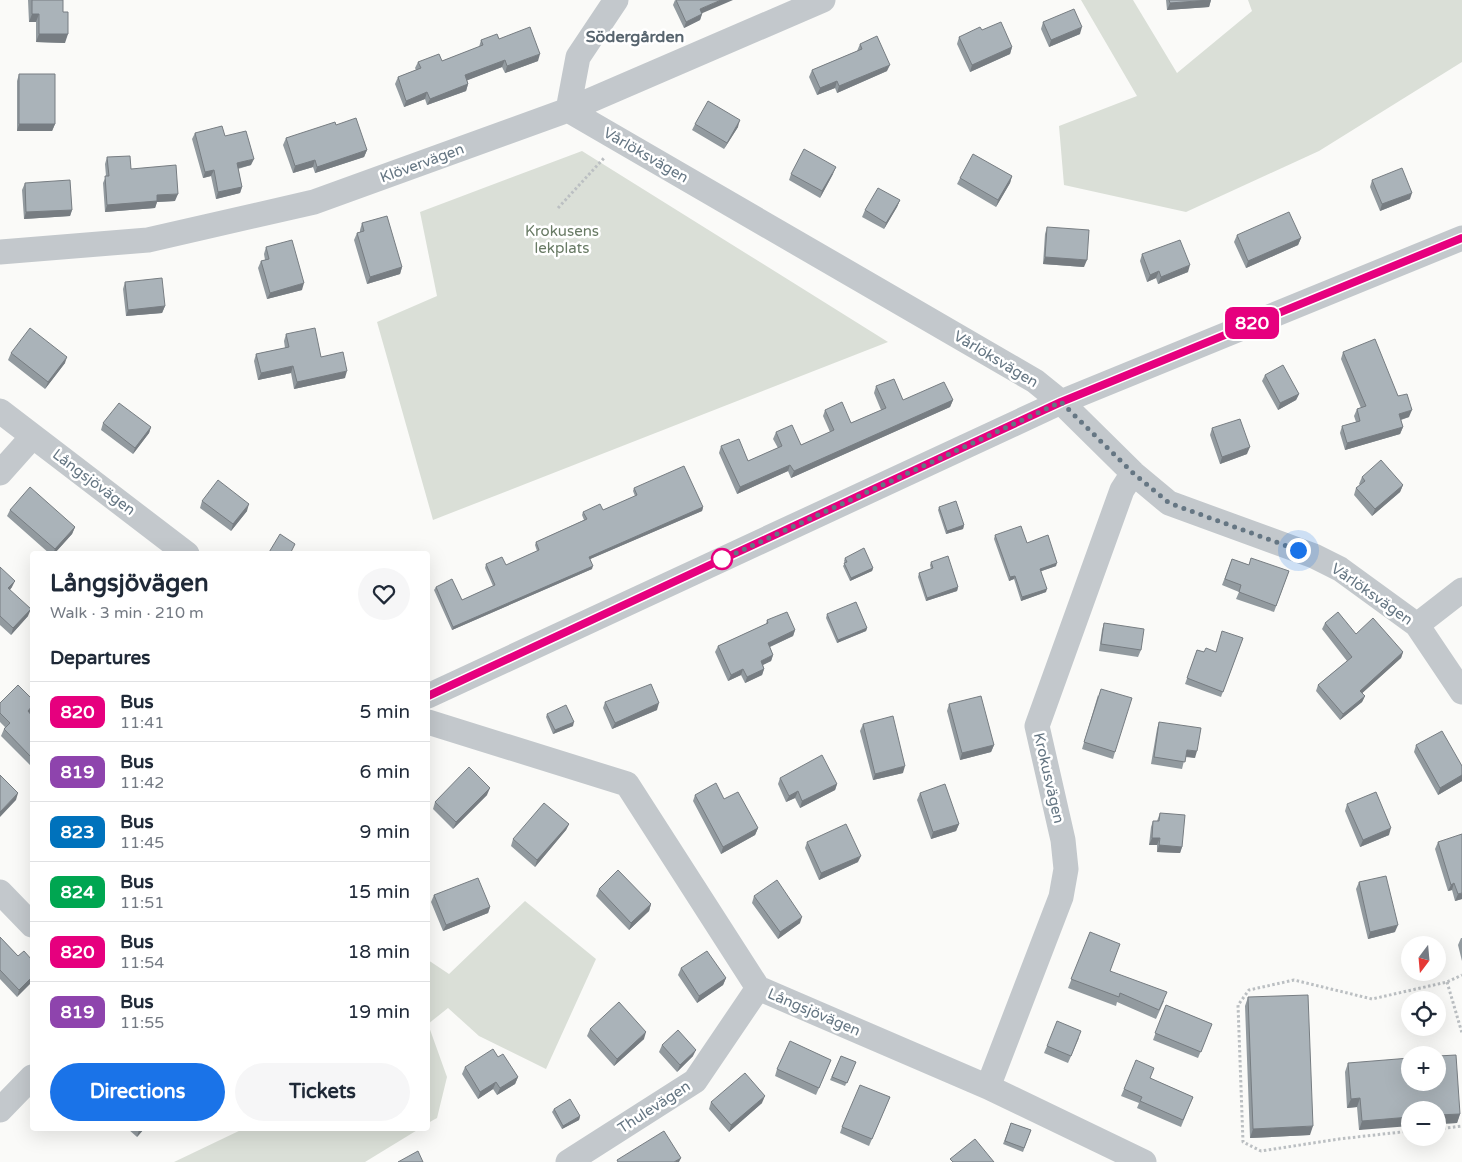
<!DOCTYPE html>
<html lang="en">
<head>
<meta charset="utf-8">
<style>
  :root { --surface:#fff; --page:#f6f6f7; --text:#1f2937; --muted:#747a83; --line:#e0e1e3; --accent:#1a73e8 }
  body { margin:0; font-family:"Varela Round",sans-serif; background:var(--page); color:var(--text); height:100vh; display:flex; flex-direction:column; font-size:19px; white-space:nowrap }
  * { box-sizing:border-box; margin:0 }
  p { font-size:16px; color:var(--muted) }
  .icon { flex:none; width:28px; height:28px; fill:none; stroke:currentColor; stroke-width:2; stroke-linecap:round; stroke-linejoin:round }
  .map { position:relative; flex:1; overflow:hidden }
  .details { position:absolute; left:30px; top:551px; width:400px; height:580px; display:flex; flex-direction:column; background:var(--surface); border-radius:5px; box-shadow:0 5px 20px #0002 }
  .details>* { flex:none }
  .badge { padding:0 10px; border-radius:8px; font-size:18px; line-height:32px }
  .needle { width:32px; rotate:196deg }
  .fabs { position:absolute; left:1401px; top:936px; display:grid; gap:10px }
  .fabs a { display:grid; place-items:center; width:45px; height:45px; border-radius:50%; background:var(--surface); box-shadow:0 5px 20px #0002; font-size:25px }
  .you { position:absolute; width:25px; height:25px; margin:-12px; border:4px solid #fff; border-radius:50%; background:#1a73e8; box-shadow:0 0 0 8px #1a73e833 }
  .map>.badge { position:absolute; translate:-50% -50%; box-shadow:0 0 0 2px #fff }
  h2 { padding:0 20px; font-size:19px; line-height:45px }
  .round { display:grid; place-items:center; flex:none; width:52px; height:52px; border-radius:26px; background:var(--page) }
  .headline { display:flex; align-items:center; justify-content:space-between; height:85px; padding:0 20px }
  h1 { font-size:24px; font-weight:700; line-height:38px }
  .action { display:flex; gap:10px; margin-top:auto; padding:10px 20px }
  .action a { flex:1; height:58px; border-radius:30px; background:var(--accent); color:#fff; font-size:20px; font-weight:700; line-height:58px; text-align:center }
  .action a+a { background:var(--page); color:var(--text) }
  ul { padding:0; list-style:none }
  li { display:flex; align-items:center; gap:15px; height:60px; padding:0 20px; border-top:1px solid var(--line) }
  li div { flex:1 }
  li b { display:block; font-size:19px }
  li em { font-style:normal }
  li .badge { min-width:55px; font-weight:700; text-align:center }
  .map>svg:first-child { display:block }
  .green { fill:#dadfd7 }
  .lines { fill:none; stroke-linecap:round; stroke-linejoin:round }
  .path { stroke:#bbbfc2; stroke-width:3; stroke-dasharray:2.5 2.5; stroke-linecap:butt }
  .minor { stroke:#c3c8cc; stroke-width:25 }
  .wall { fill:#929a9f }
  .shaded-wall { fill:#777d82 }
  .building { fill:#aab3b9; stroke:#777d82 }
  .line-casing { stroke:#fff; stroke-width:11 }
  .line { stroke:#e6007e; stroke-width:8 }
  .walk { stroke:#657683; stroke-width:5; stroke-dasharray:0 9 }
  .stop-dot { fill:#fff; stroke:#e6007e; stroke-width:2.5 }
  .labels { text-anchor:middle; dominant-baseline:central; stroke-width:5; stroke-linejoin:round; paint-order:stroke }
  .street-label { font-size:15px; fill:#657683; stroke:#fff }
  .park-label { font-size:15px; fill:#687a64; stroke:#fff }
  .neighbourhood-label { font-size:16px; font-weight:bold; fill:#57646e; stroke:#fff }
</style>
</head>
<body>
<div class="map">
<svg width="1462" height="1162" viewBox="0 0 1462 1162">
  <rect width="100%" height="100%" fill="#fafaf8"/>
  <path class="green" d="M1081,0H1133L1177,73L1252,11L1248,0H1462V62L1319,151L1186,212L1064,185L1059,126L1137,96Z
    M582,151L888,342L433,520L377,322L437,296L420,212Z
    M525,901L596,959L546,1069L479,1036L448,1008L428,1024L447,1077L437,1118L428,1123V960L449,974Z
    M243,1129H419L365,1162H174Z"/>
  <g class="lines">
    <path class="path" d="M558,208L605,157
      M1447,982L1462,1033
      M1438,1129L1462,1126
      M1410,1131L1339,1139L1261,1151L1243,1142L1238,1005L1249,990L1294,980L1372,999L1447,982L1462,975"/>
    <path class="minor" d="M616,0L578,57L568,110L1035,381L1061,402L1133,473L1169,503L1314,556L1340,569L1417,625L1462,692
      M0,252L148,240L314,202L568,110L823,0
      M0,411L187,554
      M0,473L33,436
      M1417,625L1462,590
      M428,696L1061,402L1462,238
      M428,722L627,784L758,988L988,1087L1144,1162
      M0,892L32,925
      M988,1087L1061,897L1066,869L1063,840L1037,726L1122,490L1133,473
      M0,1110L32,1077
      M568,1162L695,1081L758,988"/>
  </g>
  <path class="wall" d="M28,0H63V12L65,43L36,42V22H29Z
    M675,0L702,13V14L700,20L684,28L673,5Z
    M1166,0H1211L1209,7L1167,10Z
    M1043,22L1080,34L1049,47L1041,29Z
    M982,30L1012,47L1010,54L970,72L957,44L959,37Z
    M499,39L538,61L505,73L502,67L467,80L468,84L466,91L427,105L425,99L404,107L395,84L398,77L416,70L415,68L418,62L442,61L479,47L481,40Z
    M860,44L887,71L837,93L835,88L817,95L809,77L812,70L857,51Z
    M19,74L55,124L52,131H17V81Z
    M695,124L738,127L724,149L692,130Z
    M336,125L367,150L364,157L315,173L313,167L293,173L283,145L286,138Z
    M195,133L225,136L251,165L238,169L242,187L240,193L216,199L211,176L203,178L192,139Z
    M107,157L131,169L175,201L157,202L155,208L105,212L103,183L106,176L105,164Z
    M791,174H833L820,198L789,180Z
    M1012,176L1010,183L996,207L957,184L960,178Z
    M1372,180L1410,199L1380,211L1370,187Z
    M25,183L72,210L70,216L24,219L22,190Z
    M900,200L897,207L884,229L862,217L865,210Z
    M362,223L402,267L400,274L367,284L354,240L357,233L360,232V230Z
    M1047,227L1084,267L1043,264L1045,234Z
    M1237,235L1301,238L1298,245L1246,268L1234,242Z
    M266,247L302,290L267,299L258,268L261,261L265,260L264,254Z
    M1142,254L1188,272L1158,284L1156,278L1147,282L1140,261Z
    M125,282L165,306L162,313L126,316L123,289Z
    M286,334L321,357L345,378L294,389L291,373L258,380L254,361L256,354L285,348L284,341Z
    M1343,352L1398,396L1409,417L1401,420L1403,427L1400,434L1345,450L1340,433L1342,426L1356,422L1354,416L1357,409L1361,408L1341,359Z
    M11,353L65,363L45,389L8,360Z
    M1265,375L1299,394L1296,400L1278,410L1262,381Z
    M876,386L903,400H953L950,407L791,478L788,471L737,494L719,453L721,446L748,461L778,448L773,439L776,432L801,445L830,432L823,416L825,410L851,423L881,410L874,393Z
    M103,423L151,427L149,433L133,454L101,430Z
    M1212,428L1247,454L1220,464L1210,435Z
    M1362,477L1403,485L1400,492L1372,516L1354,495L1356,488L1360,485L1359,484Z
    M634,488L703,507L702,511L590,559L592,569L452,630L434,590L436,587L462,600L493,586L485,568L486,564L506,565L537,551L535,545L536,542L584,520L582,515L583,512L603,510L635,496L633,491Z
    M202,501L247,511L231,531L200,508Z
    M939,507L964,525L963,529L946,534L938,510Z
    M10,510L75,527L72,534L54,554H50L7,516Z
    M995,535L1027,543L1056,566L1041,571L1046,592L1021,601L1014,579L1009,581L994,539Z
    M845,558L873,568L872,571L850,581L843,566L845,563L844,561Z
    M1232,559L1249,565L1289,571L1274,612L1236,599L1239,592L1222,585Z
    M931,562L958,587L957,591L926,601L918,577L919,573L931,569L930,565Z
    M0,567L12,587L10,590L28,616L11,635L0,625Z
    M827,614L867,628L866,631L837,643L826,618Z
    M767,620L795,630L793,636L770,647L773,655L771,661L763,665L764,669L762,675L745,683L741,675L728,681L715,652L718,646L766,624Z
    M1104,623L1141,650L1138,657L1099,651L1102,630Z
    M1325,623L1403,652L1401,658L1362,693L1365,696L1362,702L1340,720L1316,691L1318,685L1347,661L1322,629Z
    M1243,638L1221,697L1185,684L1197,650L1204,652H1215Z
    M1098,695L1115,752L1113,759L1082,749Z
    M32,699V710L30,713L32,716V767L1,736L4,729L5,727L0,722V703Z
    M605,702L657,710L612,729L603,708Z
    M949,704L994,745L991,752L960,760L947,711Z
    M547,714L573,726L553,734L546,717Z
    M1159,722L1195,758L1185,757L1182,769L1151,764L1157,729Z
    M863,724L903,773L873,780L860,731Z
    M1416,745L1462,766V781L1438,795L1414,752Z
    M780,778L837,784L835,790L800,808L795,798L786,802L778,784Z
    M920,793L959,824L956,831L931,839L917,800Z
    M487,795L453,829L433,809L435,802Z
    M695,795L724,799L758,828L755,835L721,854L693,801Z
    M1347,804L1389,835L1360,847L1345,811Z
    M1160,813L1182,847L1180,853L1157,852V845H1149L1151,827L1153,821H1157Z
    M569,824L566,830L535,867L511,846L513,839Z
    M807,842L858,862L819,880L805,848Z
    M1438,842L1462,899L1455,901L1452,890L1448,891L1435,849Z
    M1359,882L1395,932L1368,939L1356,889Z
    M599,889L651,904L649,911L629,930L596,896Z
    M434,895L490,907L488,913L443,931L431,902Z
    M754,896L800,923L778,939L752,903Z
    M1090,932L1110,971L1164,1001L1156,1019L1117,1002L1116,1006L1068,988Z
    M0,937L18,956L32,960L17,997L0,979Z
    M1461,938H1462V961L1458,945Z
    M681,968L726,978L723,985L697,1003L678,975Z
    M1248,997L1310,1135L1250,1138L1245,1006Z
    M1166,1005L1212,1024L1198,1058L1153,1040Z
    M590,1029L644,1039L614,1066L587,1036Z
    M1079,1038L1068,1063L1044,1053L1047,1046Z
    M662,1045L693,1056L677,1072L659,1052Z
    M841,1056L856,1062L845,1086L830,1080Z
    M498,1057L518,1077L515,1084L497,1095L493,1089L478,1099L462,1074L465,1067Z
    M831,1060L816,1095L775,1076L777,1069Z
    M1348,1063L1460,1114L1457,1123L1438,1124V1110L1359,1130L1357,1107L1347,1108L1345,1072Z
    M1150,1078L1193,1097L1181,1127L1137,1108L1139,1103L1121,1096L1124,1089Z
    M890,1097L869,1146L840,1133L842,1127Z
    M711,1102L762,1103L729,1132L709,1109Z
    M554,1109L580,1116L579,1120L562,1129L552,1112Z
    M1011,1123L1031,1130L1023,1152L1003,1144Z
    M128,1129H144L137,1137Z"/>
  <path class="shaded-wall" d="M721,0H733L698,15L700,9Z
    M1211,0L1209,7L1167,10L1170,3Z
    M32,14H39L36,22H29Z
    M702,14L700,20L684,28L686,22Z
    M1082,27L1080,34L1049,47L1051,40Z
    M39,34H68L65,43L36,42Z
    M1012,47L1010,54L970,72L972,65Z
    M540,54L538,61L505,73L507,66Z
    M505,60L502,67L463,82L465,75Z
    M890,65L887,71L837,93L839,86Z
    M837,81L835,88L817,95L820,88Z
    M468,84L466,91L427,105L430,99Z
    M427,92L425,99L404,107L406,101Z
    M740,120L738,127L724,149L727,143Z
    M19,124H55L52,131H17Z
    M367,150L364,157L315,173L317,167Z
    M254,159L251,165L235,169L237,163Z
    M315,160L313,167L293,173L295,166Z
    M836,167L833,174L820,198L822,191Z
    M214,170L211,176L203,178L205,172Z
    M1012,176L1010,183L996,207L998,200Z
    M242,187L240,193L216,199L218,192Z
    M1412,193L1410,199L1380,211L1382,204Z
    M178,194L175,201L157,202L155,208L105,212L107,205L157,195Z
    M900,200L897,207L884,229L886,223Z
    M72,210L70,216L24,219L26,212Z
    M1301,238L1298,245L1246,268L1248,261Z
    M1045,257L1087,260L1084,267L1043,264Z
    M1190,265L1188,272L1158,284L1161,277Z
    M402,267L400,274L367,284L370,277Z
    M1159,271L1156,278L1147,282L1150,275Z
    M304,283L302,290L267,299L270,293Z
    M165,306L162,313L126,316L128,310Z
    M67,357L65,363L45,389L48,382Z
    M293,366L291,373L258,380L261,373Z
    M347,371L345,378L294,389L297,382Z
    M1299,394L1296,400L1278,410L1280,403Z
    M953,400L950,407L791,478L794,471Z
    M1412,410L1409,417L1396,421L1399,414Z
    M151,427L149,433L133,454L135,448Z
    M1403,427L1400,434L1345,450L1347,443Z
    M1250,447L1247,454L1220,464L1222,457Z
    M790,465L788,471L737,494L740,487Z
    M1403,485L1400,492L1372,516L1375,509Z
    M249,504L247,511L231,531L233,524Z
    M703,507L702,511L588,560L589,557Z
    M964,525L963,529L946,534L947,531Z
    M75,527L72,534L54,554H53L55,549Z
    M1057,563L1056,566L1039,572L1040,569Z
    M593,566L592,569L452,630L453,627Z
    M873,568L872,571L850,581L851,578Z
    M1015,576L1014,579L1009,581L1010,577Z
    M15,581L12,587L5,595L8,588Z
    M958,587L957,591L926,601L927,598Z
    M1047,589L1046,592L1021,601L1022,597Z
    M31,609L28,616L11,635L13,628Z
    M867,628L866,631L837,643L838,640Z
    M795,630L793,636L765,649L768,643Z
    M1403,652L1401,658L1358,697L1360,691Z
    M773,655L771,661L758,667L761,661Z
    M743,669L741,675L728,681L731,675Z
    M764,669L762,675L745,683L747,677Z
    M1365,696L1362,702L1340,720L1343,714Z
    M659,703L657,710L612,729L615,723Z
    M32,706V710L25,718L28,711Z
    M574,722L573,726L553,734L555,730Z
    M994,745L991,752L960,760L962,753Z
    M1187,750L1197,751L1195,758L1184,756Z
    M905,766L903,773L873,780L875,774Z
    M1462,775V781L1438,795L1440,788Z
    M837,784L835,790L800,808L802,801Z
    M490,788L487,795L453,829L456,822Z
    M798,791L795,798L786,802L789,796Z
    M18,793L16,800L0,817V812Z
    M569,824L566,830L535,867L537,860Z
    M959,824L956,831L931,839L933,832Z
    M758,828L755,835L721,854L723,847Z
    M1391,828L1389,835L1360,847L1363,840Z
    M1152,838H1160L1157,845H1149Z
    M1159,845L1182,847L1180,853L1157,852Z
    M861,856L858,862L819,880L821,873Z
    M1454,883L1452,890L1448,891L1451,885Z
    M1462,893V899L1455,901L1458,894Z
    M651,904L649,911L629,930L631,923Z
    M490,907L488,913L443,931L446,925Z
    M802,917L800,923L778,939L780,932Z
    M1398,925L1395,932L1368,939L1370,932Z
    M32,977V982L17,997L19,990Z
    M726,978L723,985L697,1003L699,996Z
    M646,1032L644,1039L614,1066L617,1059Z
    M696,1050L693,1056L677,1072L680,1065Z
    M518,1077L515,1084L497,1095L500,1088Z
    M496,1082L493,1089L478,1099L480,1092Z
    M765,1096L762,1103L729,1132L731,1125Z
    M1360,1098L1357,1107L1347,1108L1351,1099Z
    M1460,1114L1457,1123L1438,1124V1115Z
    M580,1116L579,1120L562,1129L563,1126Z
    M1410,1117V1126L1359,1130L1362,1121Z
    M1313,1126L1310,1135L1250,1138L1253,1129Z
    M140,1129H144L137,1137L139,1130Z
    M681,1158L679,1162H674Z"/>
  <path class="building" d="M32,0H63V12H68V34H39V14H32Z
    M676,0H721L700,9L702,14L686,22Z
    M1169,0H1210L1170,3Z
    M1074,9L1082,27L1051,40L1043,22Z
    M1001,22L1012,47L972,65L959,37L980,27L982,30Z
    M530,27L540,54L507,66L505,60L465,75L468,84L430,99L427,92L406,101L398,77L421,68L418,62L439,54L442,61L483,45L481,40L497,34L499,39Z
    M877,36L890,65L839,86L837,81L820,88L812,70L862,49L860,44Z
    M19,74H55V124H19Z
    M708,101L740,120L727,143L695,124Z
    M356,118L367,150L317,167L315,160L295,166L286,138L335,122L336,125Z
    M222,126L225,136L246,131L254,159L237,163L242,187L218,192L214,170L205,172L195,133Z
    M804,149L836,167L822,191L791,174Z
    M973,154L1012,176L998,200L960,178Z
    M130,156L131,169L176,165L178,194L157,195V201L107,205L105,176H109L107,157Z
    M1402,168L1412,193L1382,204L1372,180Z
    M70,180L72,210L26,212L25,183Z
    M878,188L900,200L886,223L865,210Z
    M1289,212L1301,238L1248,261L1237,235Z
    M387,216L402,267L370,277L357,233L364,231L362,223Z
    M1047,227L1089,230L1087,260L1045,257Z
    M292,240L304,283L270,293L261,261L269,259L266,247Z
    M1180,240L1190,265L1161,277L1159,271L1150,275L1142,254Z
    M162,278L165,306L128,310L125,282Z
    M30,328L67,357L48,382L11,353Z
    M315,328L321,357L343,352L347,371L297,382L293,366L261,373L256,354L289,347L286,334Z
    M1375,339L1398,396L1407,394L1412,410L1399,414L1403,427L1347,443L1342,426L1360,421L1357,409L1366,406L1343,352Z
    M1283,365L1299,394L1280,403L1265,375Z
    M894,379L903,400L944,382L953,400L794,471L790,465L740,487L721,446L739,439L748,461L782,446L776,432L792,425L801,445L834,430L825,410L842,402L851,423L886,408L876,386Z
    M119,403L151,427L135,448L103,423Z
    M1240,419L1250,447L1222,457L1212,428Z
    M1381,460L1403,485L1375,509L1356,488L1365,481L1362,477Z
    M684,466L703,507L589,557L593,566L453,627L436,587L452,579L462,600L495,585L486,564L502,557L506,565L539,550L536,542L587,519L583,512L600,504L603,510L637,495L634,488Z
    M218,480L249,504L233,524L202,501Z
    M30,487L75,527L55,549L10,510Z
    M956,501L964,525L947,531L939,507Z
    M1021,526L1027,543L1048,535L1057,563L1040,569L1047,589L1022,597L1015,576L1010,577L995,535Z
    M280,534L295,544L290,554H268Z
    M864,548L873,568L851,578L844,563L847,562L845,558Z
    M948,556L958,587L927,598L919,573L933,568L931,562Z
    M1251,558L1289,571L1276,606L1239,592L1241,585L1225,579L1232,559L1249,565Z
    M0,567L15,581L8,588L31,609L13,628L0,616Z
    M856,602L867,628L838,640L827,614Z
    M787,612L795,630L768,643L773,655L761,661L764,669L747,677L743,669L731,675L718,646L768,623L767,620Z
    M1338,612L1356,634L1373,618L1403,652L1360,691L1365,696L1343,714L1318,685L1352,657L1325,623Z
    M1104,623L1144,629L1141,650L1101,644Z
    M1222,631L1243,638L1223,692L1187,678L1197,650L1204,652L1206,648L1216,652Z
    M651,684L659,703L615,723L605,702Z
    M18,685L32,699V706L28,711L32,716V758L4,729L10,723L0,713V703Z
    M1101,689L1132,698L1115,752L1084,742Z
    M981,696L994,745L962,753L949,704Z
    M566,705L574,722L555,730L547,714Z
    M893,716L905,766L875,774L863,724Z
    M1159,722L1201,728L1197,751L1187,750L1185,762L1154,757Z
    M1442,731L1462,766V775L1440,788L1416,745Z
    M822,755L837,784L802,801L798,791L789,796L780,778Z
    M469,767L490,788L456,822L435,802Z
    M0,775L18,793L0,812Z
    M716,783L724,799L738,792L758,828L723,847L695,795Z
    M945,784L959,824L933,832L920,793Z
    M1376,792L1391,828L1363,840L1347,804Z
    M544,803L569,824L537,860L513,839Z
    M1160,813L1185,815L1182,847L1159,845L1160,838H1152L1153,821H1159Z
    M846,824L861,856L821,873L807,842Z
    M1462,834V893L1458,894L1454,883L1451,885L1438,842Z
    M618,870L651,904L631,923L599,889Z
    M1386,876L1398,925L1370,932L1359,882Z
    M478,878L490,907L446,925L434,895Z
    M777,880L802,917L780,932L754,896Z
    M1090,932L1120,944L1110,971L1167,992L1159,1010L1120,993L1119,997L1071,979Z
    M0,937L18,956L24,951L32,960V977L19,990L0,970Z
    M707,951L726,978L699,996L681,968Z
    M1308,995L1313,1126L1253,1129L1248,997Z
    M619,1002L646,1032L617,1059L590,1029Z
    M1166,1005L1212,1024L1201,1052L1155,1033Z
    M1057,1021L1081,1031L1071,1056L1047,1046Z
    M678,1030L696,1050L680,1065L662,1045Z
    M790,1041L831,1060L819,1088L777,1069Z
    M493,1049L498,1057L503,1054L518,1077L500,1088L496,1082L480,1092L465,1067Z
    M1456,1055L1460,1114L1438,1115V1110H1410V1117L1362,1121L1360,1098L1351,1099L1348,1063L1410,1058V1082H1438V1056Z
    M841,1056L856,1062L847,1083L832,1077Z
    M1136,1060L1154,1068L1150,1078L1193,1097L1183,1120L1140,1101L1142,1097L1124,1089Z
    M745,1073L765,1096L731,1125L711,1102Z
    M860,1085L890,1097L872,1139L842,1127Z
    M570,1099L580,1116L563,1126L554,1109Z
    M1011,1123L1031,1130L1024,1148L1005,1141Z
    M664,1131L681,1158L674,1162H618L617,1160Z
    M975,1139L994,1162H953L950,1159Z
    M418,1151L423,1162H398Z"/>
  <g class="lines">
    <defs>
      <path id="line" d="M428,696L1061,402L1462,238"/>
    </defs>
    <use href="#line" class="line-casing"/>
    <use href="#line" class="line"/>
    <path class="walk" d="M722,559L717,562L1061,402L1133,473L1169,503L1298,550"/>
  </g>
  <circle class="stop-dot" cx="722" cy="559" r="10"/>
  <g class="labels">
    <g class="street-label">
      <text transform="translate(646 155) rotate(30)">Vårlöksvägen</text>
      <text transform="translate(422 163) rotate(-20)">Klövervägen</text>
      <text transform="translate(996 359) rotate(31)">Vårlöksvägen</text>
      <text transform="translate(94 482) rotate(37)">Långsjövägen</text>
      <text transform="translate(1372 594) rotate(35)">Vårlöksvägen</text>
      <text transform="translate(1049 778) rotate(77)">Krokusvägen</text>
      <text transform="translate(814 1012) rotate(23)">Långsjövägen</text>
      <text transform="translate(654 1107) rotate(-33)">Thulevägen</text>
    </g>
    <g class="park-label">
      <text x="562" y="231">Krokusens<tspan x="562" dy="17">lekplats</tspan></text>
    </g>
    <g class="neighbourhood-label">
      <text x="635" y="37">Södergården</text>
    </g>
  </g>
</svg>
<div class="fabs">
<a><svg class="needle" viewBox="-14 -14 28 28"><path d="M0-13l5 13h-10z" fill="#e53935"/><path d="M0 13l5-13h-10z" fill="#747a83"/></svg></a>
<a><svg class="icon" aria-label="locate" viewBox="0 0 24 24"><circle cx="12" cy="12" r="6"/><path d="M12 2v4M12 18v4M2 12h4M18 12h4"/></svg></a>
<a>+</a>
<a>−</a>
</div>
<div class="you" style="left:1298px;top:550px"></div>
<b class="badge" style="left:1252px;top:323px;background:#e6007e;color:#fff">820</b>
<section class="details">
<div class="headline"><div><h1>Långsjövägen</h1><p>Walk · 3 min · 210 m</p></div><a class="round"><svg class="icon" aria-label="heart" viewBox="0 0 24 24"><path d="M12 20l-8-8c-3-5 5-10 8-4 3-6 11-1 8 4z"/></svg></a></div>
<h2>Departures</h2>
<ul>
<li><span class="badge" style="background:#e6007e;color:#fff">820</span><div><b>Bus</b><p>11:41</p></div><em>5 min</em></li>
<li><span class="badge" style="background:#8e44ad;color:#fff">819</span><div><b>Bus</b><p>11:42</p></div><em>6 min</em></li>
<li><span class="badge" style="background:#0072bc;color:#fff">823</span><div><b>Bus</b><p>11:45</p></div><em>9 min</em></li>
<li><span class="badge" style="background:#00a651;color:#fff">824</span><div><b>Bus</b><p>11:51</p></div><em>15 min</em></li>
<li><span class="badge" style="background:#e6007e;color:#fff">820</span><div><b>Bus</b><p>11:54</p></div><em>18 min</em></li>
<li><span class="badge" style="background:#8e44ad;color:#fff">819</span><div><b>Bus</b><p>11:55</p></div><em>19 min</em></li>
</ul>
<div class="action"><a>Directions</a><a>Tickets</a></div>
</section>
</div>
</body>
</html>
